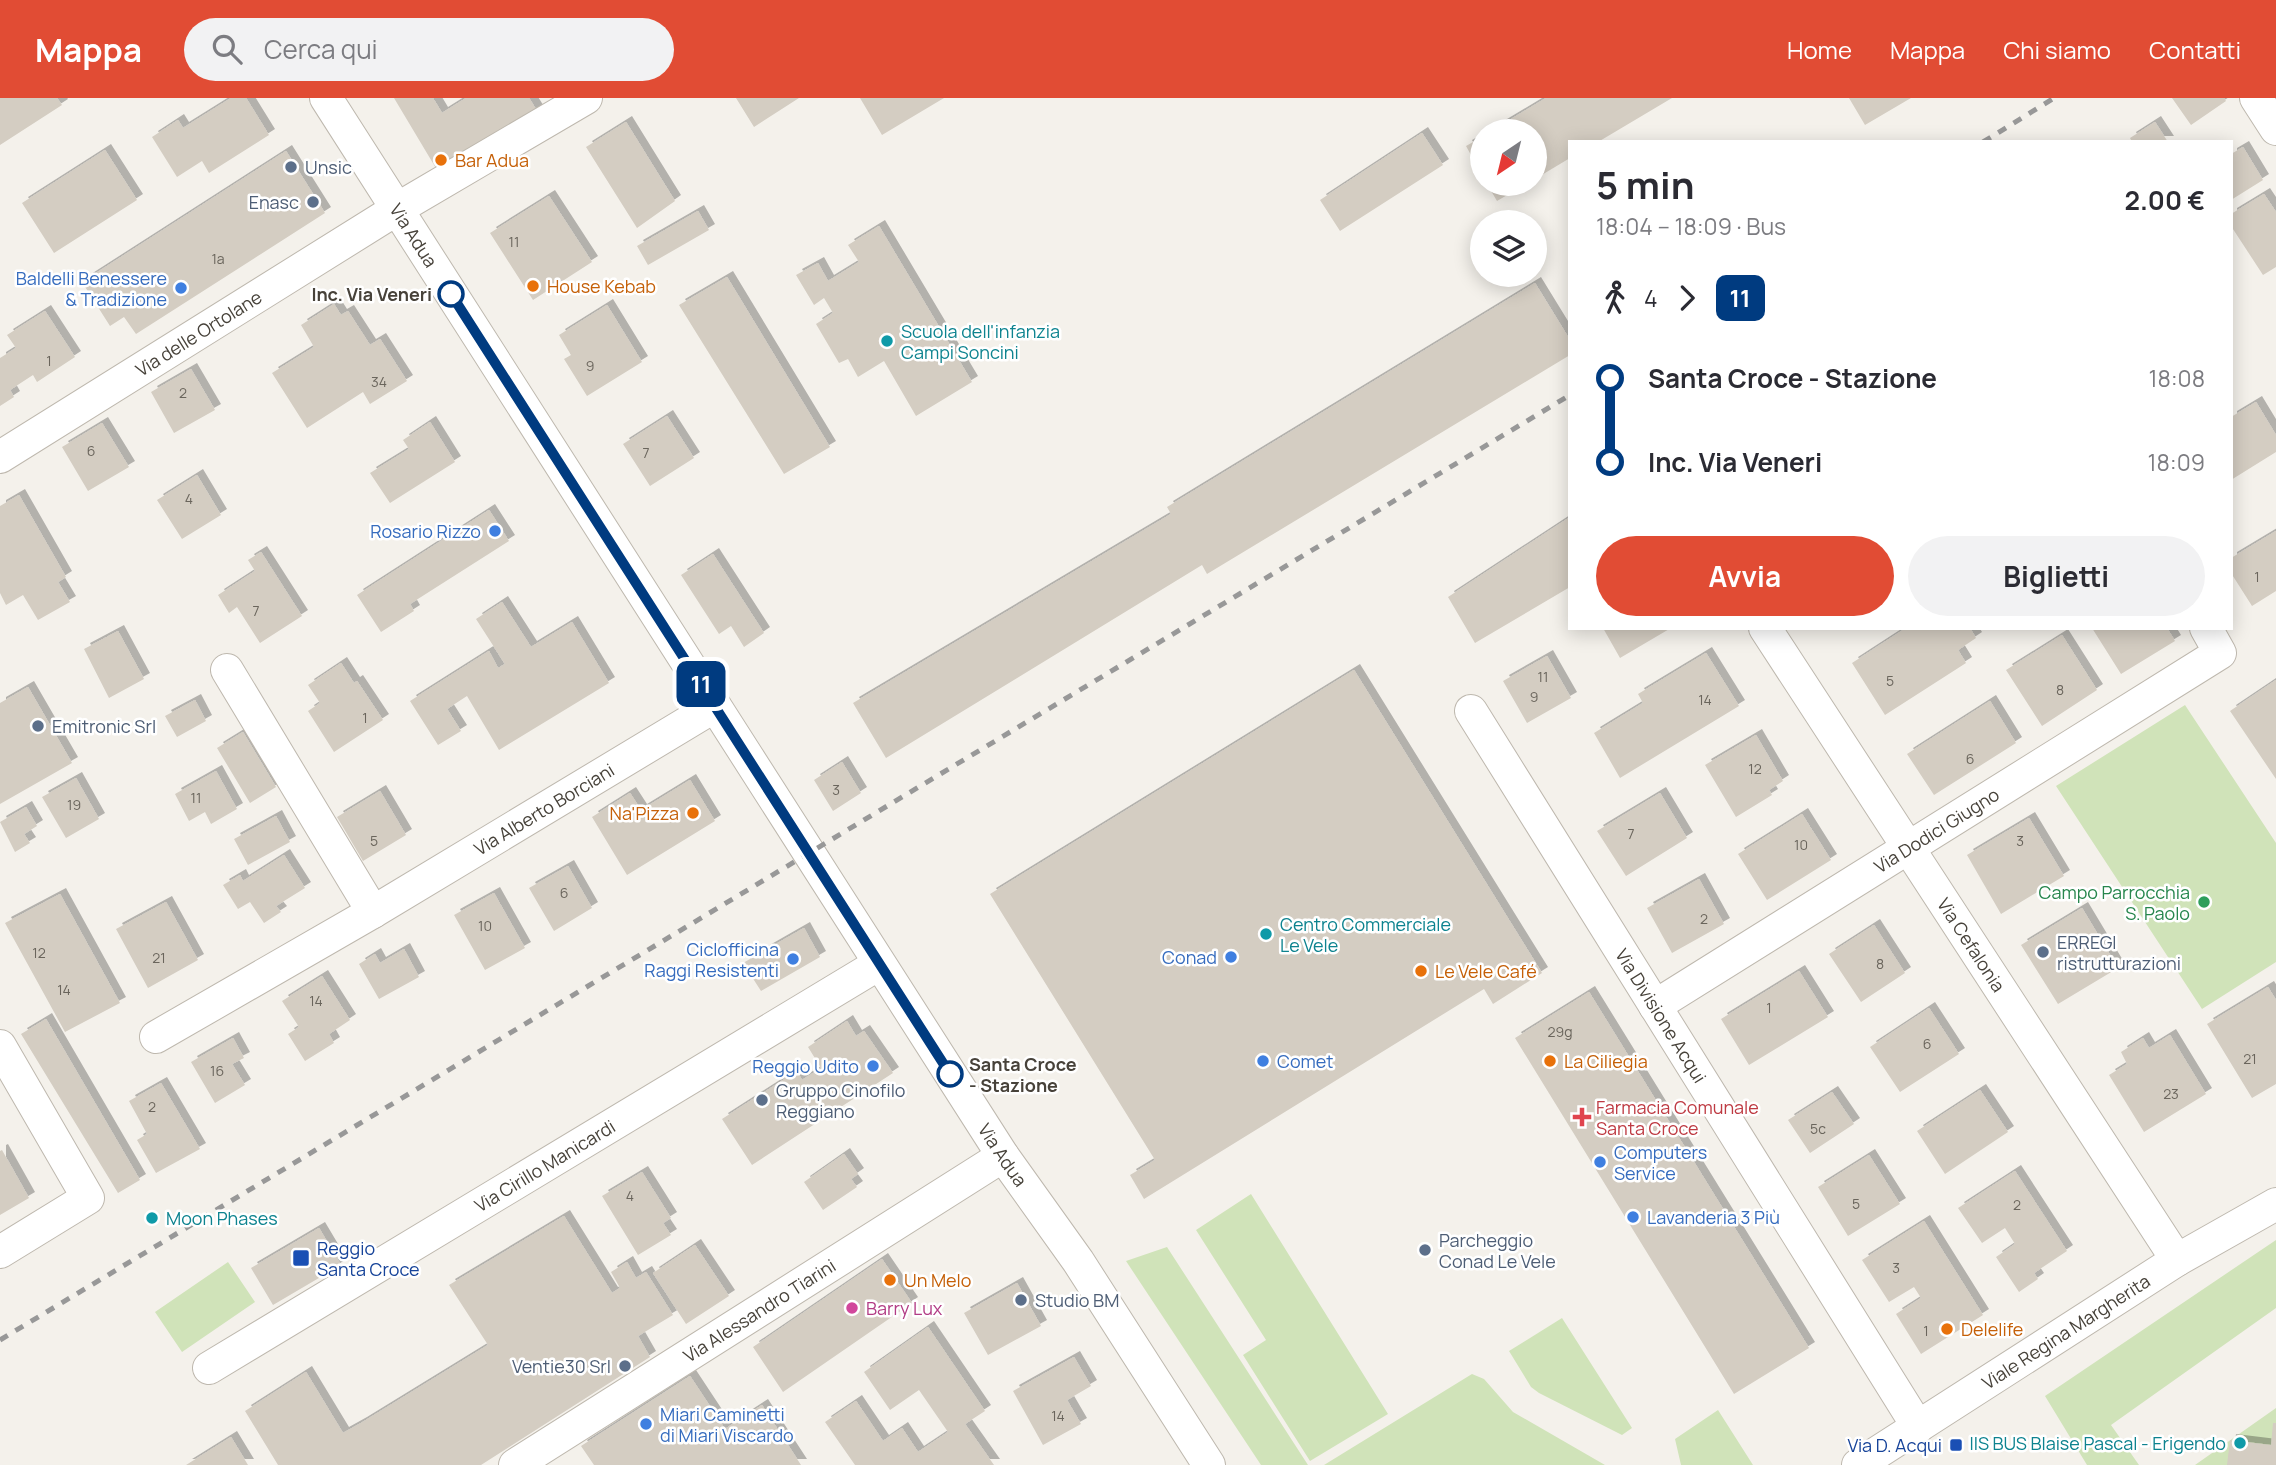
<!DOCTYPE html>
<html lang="it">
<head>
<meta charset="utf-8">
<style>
  :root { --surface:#fff; --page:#f2f2f3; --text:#2b2b33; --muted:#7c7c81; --accent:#e14c34 }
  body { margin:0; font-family:Manrope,sans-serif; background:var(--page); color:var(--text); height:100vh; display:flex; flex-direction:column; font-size:26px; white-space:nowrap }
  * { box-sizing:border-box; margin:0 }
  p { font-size:23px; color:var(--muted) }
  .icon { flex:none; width:38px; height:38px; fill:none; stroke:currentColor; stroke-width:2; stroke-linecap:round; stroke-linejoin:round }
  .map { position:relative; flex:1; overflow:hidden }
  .side { position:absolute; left:1568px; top:42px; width:665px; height:490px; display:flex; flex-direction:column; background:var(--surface); border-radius:0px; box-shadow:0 4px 18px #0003 }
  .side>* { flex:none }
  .badge { padding:0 14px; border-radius:10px; font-size:24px; line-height:46px }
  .needle { width:46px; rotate:215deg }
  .fabs { position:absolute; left:1470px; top:21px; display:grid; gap:14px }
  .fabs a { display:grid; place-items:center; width:77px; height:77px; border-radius:50%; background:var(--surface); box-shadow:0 4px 18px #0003; font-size:35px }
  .map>.badge { position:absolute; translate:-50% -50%; box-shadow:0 0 0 4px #fff }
  .legs { display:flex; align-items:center; gap:10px; height:77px; padding:0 28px; font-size:23px }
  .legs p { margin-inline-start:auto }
  .head { display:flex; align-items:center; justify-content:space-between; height:119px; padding:0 28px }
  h1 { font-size:38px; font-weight:700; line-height:52px }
  .cta { display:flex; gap:14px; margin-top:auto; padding:14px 28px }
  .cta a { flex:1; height:80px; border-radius:42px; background:var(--accent); color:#fff; font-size:28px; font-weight:700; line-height:80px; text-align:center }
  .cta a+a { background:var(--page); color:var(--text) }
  ul { padding:0 28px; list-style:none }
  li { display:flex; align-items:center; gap:24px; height:84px; font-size:26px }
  li i { display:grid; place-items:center; width:10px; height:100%; margin:0 9px; background:currentColor }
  li i::after { content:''; width:18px; height:18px; margin:-9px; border:5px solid; border-radius:50%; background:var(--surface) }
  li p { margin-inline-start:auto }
  li:first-child i { background:linear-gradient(#0000 50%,currentColor 0) }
  li:last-child i { background:linear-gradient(currentColor 50%,#0000 0) }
  header { display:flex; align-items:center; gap:42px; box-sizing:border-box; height:98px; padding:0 35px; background:var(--accent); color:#fff }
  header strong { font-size:33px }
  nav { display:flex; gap:38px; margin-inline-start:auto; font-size:24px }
  .search { width:490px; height:63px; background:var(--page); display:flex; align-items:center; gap:18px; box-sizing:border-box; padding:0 24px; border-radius:38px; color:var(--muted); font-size:26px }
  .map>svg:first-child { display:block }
  .green { fill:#d0e3b9 }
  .building { fill:#d4cdc2; filter:url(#shadow) }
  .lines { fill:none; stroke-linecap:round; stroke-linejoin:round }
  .minor-casing { stroke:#beb8ae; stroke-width:34 }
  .minor { stroke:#fff; stroke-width:32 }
  .rail { stroke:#989898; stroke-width:5; stroke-dasharray:9 9; stroke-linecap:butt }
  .line-1-casing { stroke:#fff; stroke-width:16 }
  .line-1 { stroke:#003b80; stroke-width:10 }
  .food-dot { fill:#e8710a; stroke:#fff; stroke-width:2.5 }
  .service-dot { fill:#5c6f8a; stroke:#fff; stroke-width:2.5 }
  .shop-dot { fill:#3f7fe0; stroke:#fff; stroke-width:2.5 }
  .stop-1-dot { fill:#fff; stroke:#003b80; stroke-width:3.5 }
  .culture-dot { fill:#0f9aa8; stroke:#fff; stroke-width:2.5 }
  .leisure-dot { fill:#2e9e5b; stroke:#fff; stroke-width:2.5 }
  .health-dot { fill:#e0444e; stroke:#fff; stroke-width:2.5 }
  .transit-dot { fill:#1a4fb4; stroke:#fff; stroke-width:2.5 }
  .hotel-dot { fill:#d1479c; stroke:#fff; stroke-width:2.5 }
  .labels { text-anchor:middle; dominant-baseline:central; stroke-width:5; stroke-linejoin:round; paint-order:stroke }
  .number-label { font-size:14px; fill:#6a655c }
  .food-label { font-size:18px; fill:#c56008; stroke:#fff; text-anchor:start }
  .service-label { font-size:18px; fill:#4e5e75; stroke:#fff; text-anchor:start }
  .street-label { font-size:18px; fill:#47423a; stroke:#fff }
  .shop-label { font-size:18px; fill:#366cbe; stroke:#fff; text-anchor:end }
  .stop-label { font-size:18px; font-weight:bold; fill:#47423a; stroke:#fff; text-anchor:end }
  .culture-label { font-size:18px; fill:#0d838f; stroke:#fff; text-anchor:start }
  .leisure-label { font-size:18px; fill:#27864d; stroke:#fff; text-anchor:end }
  .health-label { font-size:18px; fill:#be3a42; stroke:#fff; text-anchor:start }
  .transit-label { font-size:18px; fill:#164399; stroke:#fff; text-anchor:start }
  .hotel-label { font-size:18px; fill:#b23c85; stroke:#fff; text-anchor:start }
</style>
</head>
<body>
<header>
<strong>Mappa</strong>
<div class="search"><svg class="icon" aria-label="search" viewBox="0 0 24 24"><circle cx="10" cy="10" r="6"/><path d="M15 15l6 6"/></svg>Cerca qui</div>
<nav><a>Home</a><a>Mappa</a><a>Chi siamo</a><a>Contatti</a></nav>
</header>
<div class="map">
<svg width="2276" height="1367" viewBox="0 0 2276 1367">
  <defs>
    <filter id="shadow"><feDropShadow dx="6" dy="-6" stdDeviation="0" flood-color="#0004"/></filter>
  </defs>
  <rect width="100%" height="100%" fill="#f4f1eb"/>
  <path class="green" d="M2185,607L2276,745V864L2202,911L2056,688Z
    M1251,1096L1388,1316L1310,1363L1243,1257L1266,1242L1196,1132Z
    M2276,1142V1210L2111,1327L2139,1367H2087L2045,1298Z
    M1167,1149L1308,1367H1261L1126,1163Z
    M228,1164L255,1204L182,1254L155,1214Z
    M1562,1220L1632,1330L1622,1337L1539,1295L1531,1289L1509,1253Z
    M1472,1276L1484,1281L1513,1314L1605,1367H1324Z
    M2276,1310V1367H2195Z
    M1718,1312L1753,1367H1681L1675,1341Z"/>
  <path class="building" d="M0,0H57L62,7L0,47Z
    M231,0H246L269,37L209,75L202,63L177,79L152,39L178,22L183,30Z
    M394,0H433L442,15L466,0H529L539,16L440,77Z
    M736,0H799L754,29Z
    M860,0H944L882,37Z
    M1546,0H1672L1598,44H1570V60L1535,81V33H1491Z
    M1849,0H1911L1865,27Z
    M2172,0H2224L2226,3L2191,27Z
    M626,24L675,103L637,130L586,49Z
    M2155,24L2168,44H2132L2130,40Z
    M1422,35L1443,67L1340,133L1320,102Z
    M1482,39V77L1466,48Z
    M2243,49L2263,82L2231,102V56Z
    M105,52L137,102L54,155L22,105Z
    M286,53L325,115L136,236L124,219L110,228L82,184Z
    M1487,86H1526L1497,103Z
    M2264,96L2276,114V169L2263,177L2231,128V116Z
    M549,98L592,164L533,202L490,135Z
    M698,113L709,132L648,167L637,148Z
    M879,128L972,284L916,318L884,263L858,279L848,261L839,265L816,226L833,215L824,200L814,207L796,177L818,165L828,183L859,164L848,147Z
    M727,179L830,349L784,376L679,207Z
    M1535,185L1570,242V257L1207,476L1202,467L886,660L853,605L1171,416L1167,409Z
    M334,206L341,217L348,213L370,247L380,241L407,283L370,306L363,294L307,330L272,275L314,249L301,227Z
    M607,207L642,264L587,298L564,261L571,257L559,237Z
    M45,213L75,259L37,284L33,277L10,292L14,299L0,308V260L16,250L7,237Z
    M191,271L215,312L174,335L151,294Z
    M2256,304L2276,337V354L2231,382V319Z
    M667,318L694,360L650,388L623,346Z
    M430,324L455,364L390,405L370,375L409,351L403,342Z
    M102,325L129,369L88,393L62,349Z
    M197,377L221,417L182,441L157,402Z
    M19,397L66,479L58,484L70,504L38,522L23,497L6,507L0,495V408Z
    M489,412L509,443L410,506L414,513L381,534L357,497Z
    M1570,419V489L1475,545L1448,499Z
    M2276,433V493L2252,508L2231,475V460Z
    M261,454L302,518L260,545L237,509L229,515L218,497L255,473L248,462Z
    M713,456L764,535L744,549L731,528L719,536L681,477Z
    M502,504L531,549L572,524L609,585L499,652L467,598L447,611L461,633L438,647L410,603L489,553L498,570L505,566L476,521Z
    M1603,530H1671L1620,560Z
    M1906,530H1970L1976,540L1958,552L1966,565L1885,617L1852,565Z
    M2092,530H2167L2175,543L2121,576Z
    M118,533L144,581L109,600L84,551Z
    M2062,537L2097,592L2042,628L2006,572Z
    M1706,555L1739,608L1620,680L1594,635L1643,605L1638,596Z
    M1547,558L1571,600L1527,625L1503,583Z
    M341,565L354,585L357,583L383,622L334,654L308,613L320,605L308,587Z
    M1354,572L1542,875L1493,906L1484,891L1144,1101L1130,1077L1155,1062L990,796Z
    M2276,582V681L2230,613Z
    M28,589L72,665L0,706V605Z
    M195,602L206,623L177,639L165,618Z
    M1990,603L2016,645L1934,697L1907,656Z
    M243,634L276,689L250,705L217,650Z
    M1756,637L1783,683L1769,692L1772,697L1736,719L1705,667Z
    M842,664L861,695L833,713L814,682Z
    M216,673L237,711L211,726L205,714L189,723L175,696Z
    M76,680L99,721L66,740L42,699Z
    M690,682L715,723L627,777L592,719L630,695L641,712Z
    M380,693L406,737L363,763L337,719Z
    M1660,695L1687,740L1626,778L1597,733Z
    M26,709L37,728L24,736L30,745L15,754L0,724Z
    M1802,716L1831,762L1767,802L1738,756Z
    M276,718L290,744L248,767L234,741Z
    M2029,720L2064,778L2001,816L1967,757Z
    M284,757L305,790L276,808L281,814L264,825L250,804L238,811L223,787L240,777L243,783Z
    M568,768L592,810L554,833L529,790Z
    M1699,781L1724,826L1672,855L1647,810Z
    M494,795L525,850L485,872L454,817Z
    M60,796L120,905L65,934L5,825Z
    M166,804L198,862L148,890L116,831Z
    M2082,810L2118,870L2058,906L2021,847Z
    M1874,827L1905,875L1861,904L1829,856Z
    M804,830L820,859L761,893L743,865Z
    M404,851L419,879L379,901L359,866L375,856L380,865Z
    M1799,873L1828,919L1749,967L1721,921Z
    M322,878L350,922L329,936L334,945L305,963L288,936L299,929L282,903Z
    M2268,889L2276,902V986L2252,1000L2207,926Z
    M1589,894L1809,1250L1734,1296L1515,940Z
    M1929,910L1959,956L1900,994L1870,949Z
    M46,921L140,1082L118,1095L21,936Z
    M847,923L856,938L864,933L893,975L752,1067L722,1021L797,973L802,982L821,970L808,949Z
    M2170,937L2206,996L2144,1034L2109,977L2127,966L2121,954L2143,940L2149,950Z
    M233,940L244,960L232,966L245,987L215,1005L191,964Z
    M161,985L200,1051L156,1075L137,1042L147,1036L129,1003Z
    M1980,992L2008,1034L1945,1076L1917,1033Z
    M1832,994L1854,1026L1810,1055L1788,1022Z
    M2,1052L29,1100L0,1117V1053Z
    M844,1056L858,1076L851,1081L857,1089L823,1112L804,1084Z
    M1869,1057L1900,1106L1848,1138L1818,1089Z
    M2015,1073L2067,1153L2034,1175L2038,1181L2019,1194L1996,1159L2015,1146L2005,1130L1982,1145L1958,1110Z
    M642,1074L671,1120L663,1125L671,1137L638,1157L602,1098Z
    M564,1118L612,1195L620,1190L611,1174L627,1164L636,1180L646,1174L673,1217L638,1238L650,1259L481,1367H278L245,1313L306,1274L343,1335L361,1325L488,1247L449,1187Z
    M1924,1123L1983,1217L1921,1256L1896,1216L1921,1200L1914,1189L1889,1204L1862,1162Z
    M319,1130L341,1167L273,1207L251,1170Z
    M695,1147L729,1198L686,1226L653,1175Z
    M882,1161L912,1205L783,1294L753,1249Z
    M1017,1185L1041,1228L988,1257L964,1215Z
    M928,1229L985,1313L965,1326L994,1367H855L825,1324L856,1303L883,1343L902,1330L918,1354L948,1334L919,1292L890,1312L864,1274Z
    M1074,1259L1091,1288L1067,1302L1081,1326L1043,1347L1013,1293Z
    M690,1278L725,1331L762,1307L801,1367H594L581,1348Z
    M2273,1325H2276V1367H2227L2230,1342L2271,1347Z
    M231,1339L248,1367H186Z"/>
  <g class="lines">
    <defs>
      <g id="minor">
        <path id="s1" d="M326,0L1003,1058L1078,1163L1209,1367"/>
        <path d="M2256,0L2276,31"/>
        <path id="s2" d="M0,359L397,111L586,0"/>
        <path id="s3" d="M1765,530L2177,1162"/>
        <path d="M227,572L373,814"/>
        <path id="s4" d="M1471,613L1918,1329"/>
        <path id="s5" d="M1655,908L2220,555L2206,530"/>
        <path id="s6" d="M156,939L373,814L715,608"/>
        <path d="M0,948L88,1100L0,1154"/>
        <path id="s7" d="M209,1270L879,866"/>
        <path id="s8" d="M515,1367L1003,1058"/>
        <path id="s9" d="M1858,1367L2177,1162L2276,1106"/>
      </g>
    </defs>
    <use href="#minor" class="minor-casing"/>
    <use href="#minor" class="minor"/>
    <path class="rail" d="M1983,44L2054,0
      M0,1242L1570,297"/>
  </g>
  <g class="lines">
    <defs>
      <path id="line-1" d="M451,196L950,976"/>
    </defs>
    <use href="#line-1" class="line-1-casing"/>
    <use href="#line-1" class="line-1"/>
  </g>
  <g class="food-dot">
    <circle cx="441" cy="62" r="7"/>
    <circle cx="533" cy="188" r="7"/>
    <circle cx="693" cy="715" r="7"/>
    <circle cx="1421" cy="873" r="7"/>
    <circle cx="1550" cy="963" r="7"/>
    <circle cx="890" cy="1182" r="7"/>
    <circle cx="1947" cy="1231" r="7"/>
  </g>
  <g class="service-dot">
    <circle cx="291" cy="69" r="7"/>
    <circle cx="313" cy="104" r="7"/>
    <circle cx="38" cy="628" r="7"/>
    <circle cx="2043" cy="854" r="7"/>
    <circle cx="762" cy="1002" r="7"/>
    <circle cx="1425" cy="1152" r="7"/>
    <circle cx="1021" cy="1202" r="7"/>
    <circle cx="625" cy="1268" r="7"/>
  </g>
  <g class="shop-dot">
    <circle cx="181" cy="190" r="7"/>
    <circle cx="495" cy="433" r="7"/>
    <circle cx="1231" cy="859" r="7"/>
    <circle cx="793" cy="861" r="7"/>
    <circle cx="1263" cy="963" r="7"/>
    <circle cx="873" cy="968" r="7"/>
    <circle cx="1600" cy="1064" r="7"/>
    <circle cx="1633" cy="1119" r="7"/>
    <circle cx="646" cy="1326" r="7"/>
  </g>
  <g class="stop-1-dot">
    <circle cx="451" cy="196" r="12"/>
    <circle cx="950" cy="976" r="12"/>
  </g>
  <g class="culture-dot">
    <circle cx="887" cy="243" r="7"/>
    <circle cx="1266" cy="836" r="7"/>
    <circle cx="152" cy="1120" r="7"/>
    <circle cx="2240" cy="1345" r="7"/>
  </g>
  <circle class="leisure-dot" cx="2204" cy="804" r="7"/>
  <path class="health-dot" d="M1578.5 1008.5h7v7h7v7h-7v7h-7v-7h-7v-7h7z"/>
  <g class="transit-dot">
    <rect x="292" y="1151" width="18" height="18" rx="3.5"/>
    <rect x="1949" y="1340" width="14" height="14" rx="3.5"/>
  </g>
  <circle class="hotel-dot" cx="852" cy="1210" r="7"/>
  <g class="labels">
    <g class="number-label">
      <text x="514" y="143">11</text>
      <text x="218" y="160">1a</text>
      <text x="49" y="262">1</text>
      <text x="590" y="267">9</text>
      <text x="379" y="283">34</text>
      <text x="183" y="294">2</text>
      <text x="91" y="352">6</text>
      <text x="646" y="354">7</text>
      <text x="189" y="400">4</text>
      <text x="2257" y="478">1</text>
      <text x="256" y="512">7</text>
      <text x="1543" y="578">11</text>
      <text x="1890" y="582">5</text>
      <text x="2060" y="591">8</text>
      <text x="1534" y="598">9</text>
      <text x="1705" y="601">14</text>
      <text x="365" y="619">1</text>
      <text x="1970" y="660">6</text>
      <text x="1755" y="670">12</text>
      <text x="836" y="691">3</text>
      <text x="196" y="699">11</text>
      <text x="74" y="706">19</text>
      <text x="1631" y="735">7</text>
      <text x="374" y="742">5</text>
      <text x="2020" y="742">3</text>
      <text x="1801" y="746">10</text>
      <text x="564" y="794">6</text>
      <text x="1704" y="820">2</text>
      <text x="485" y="827">10</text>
      <text x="39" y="854">12</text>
      <text x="159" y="859">21</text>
      <text x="1880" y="865">8</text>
      <text x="64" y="891">14</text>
      <text x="316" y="902">14</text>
      <text x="1769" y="909">1</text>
      <text x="1560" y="933">29g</text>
      <text x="1927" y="945">6</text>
      <text x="2250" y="960">21</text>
      <text x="217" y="972">16</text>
      <text x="2171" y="995">23</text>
      <text x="152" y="1008">2</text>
      <text x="1818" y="1030">5c</text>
      <text x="630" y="1097">4</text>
      <text x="1856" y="1105">5</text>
      <text x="2017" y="1106">2</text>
      <text x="1896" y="1169">3</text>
      <text x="1926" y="1232">1</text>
      <text x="1058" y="1317">14</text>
    </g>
    <g class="food-label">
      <text x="455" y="62">Bar Adua</text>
      <text x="547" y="188">House Kebab</text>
      <text x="679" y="715" text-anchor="end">Na'Pizza</text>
      <text x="1435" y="873">Le Vele Café</text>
      <text x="1564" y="963">La Ciliegia</text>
      <text x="904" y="1182">Un Melo</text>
      <text x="1961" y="1231">Delelife</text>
    </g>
    <g class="service-label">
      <text x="305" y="69">Unsic</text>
      <text x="299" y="104" text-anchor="end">Enasc</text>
      <text x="52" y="628">Emitronic Srl</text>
      <text x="2057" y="844">ERREGI<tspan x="2057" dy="21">ristrutturazioni</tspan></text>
      <text x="776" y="992">Gruppo Cinofilo<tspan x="776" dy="21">Reggiano</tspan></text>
      <text x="1439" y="1142">Parcheggio<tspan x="1439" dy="21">Conad Le Vele</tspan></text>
      <text x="1035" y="1202">Studio BM</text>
      <text x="611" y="1268" text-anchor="end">Ventie30 Srl</text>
    </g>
    <g class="street-label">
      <text stroke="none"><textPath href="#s1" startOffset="163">Via Adua</textPath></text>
      <text stroke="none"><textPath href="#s2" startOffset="234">Via delle Ortolane</textPath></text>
      <text stroke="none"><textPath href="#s6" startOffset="450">Via Alberto Borciani</textPath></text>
      <text stroke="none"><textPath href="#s5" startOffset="332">Via Dodici Giugno</textPath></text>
      <text stroke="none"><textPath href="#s3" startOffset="378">Via Cefalonia</textPath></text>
      <text stroke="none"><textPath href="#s4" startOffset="359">Via Divisione Acqui</textPath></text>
      <text stroke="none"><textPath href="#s1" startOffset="1255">Via Adua</textPath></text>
      <text stroke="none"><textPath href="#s7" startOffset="392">Via Cirillo Manicardi</textPath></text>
      <text stroke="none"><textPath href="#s8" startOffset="289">Via Alessandro Tiarini</textPath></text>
      <text stroke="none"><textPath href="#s9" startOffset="247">Viale Regina Margherita</textPath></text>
    </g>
    <g class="shop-label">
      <text x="167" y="180">Baldelli Benessere<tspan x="167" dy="21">&amp; Tradizione</tspan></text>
      <text x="481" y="433">Rosario Rizzo</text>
      <text x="779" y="851">Ciclofficina<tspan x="779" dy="21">Raggi Resistenti</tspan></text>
      <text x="1217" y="859">Conad</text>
      <text x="1277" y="963" text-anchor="start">Comet</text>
      <text x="859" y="968">Reggio Udito</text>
      <text x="1614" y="1054" text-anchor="start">Computers<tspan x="1614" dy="21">Service</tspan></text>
      <text x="1647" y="1119" text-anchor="start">Lavanderia 3 Più</text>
      <text x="660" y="1316" text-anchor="start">Miari Caminetti<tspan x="660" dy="21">di Miari Viscardo</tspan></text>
    </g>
    <g class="stop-label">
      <text x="432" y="196">Inc. Via Veneri</text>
      <text x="969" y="966" text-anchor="start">Santa Croce<tspan x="969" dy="21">- Stazione</tspan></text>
    </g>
    <g class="culture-label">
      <text x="901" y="233">Scuola dell'infanzia<tspan x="901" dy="21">Campi Soncini</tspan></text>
      <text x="1280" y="826">Centro Commerciale<tspan x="1280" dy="21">Le Vele</tspan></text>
      <text x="166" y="1120">Moon Phases</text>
      <text x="2226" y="1345" text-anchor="end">IIS BUS Blaise Pascal - Erigendo</text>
    </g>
    <g class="leisure-label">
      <text x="2190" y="794">Campo Parrocchia<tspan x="2190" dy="21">S. Paolo</tspan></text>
    </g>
    <g class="health-label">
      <text x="1596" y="1009">Farmacia Comunale<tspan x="1596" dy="21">Santa Croce</tspan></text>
    </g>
    <g class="transit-label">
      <text x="317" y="1150">Reggio<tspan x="317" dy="21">Santa Croce</tspan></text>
      <text x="1942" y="1347" text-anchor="end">Via D. Acqui</text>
    </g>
    <g class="hotel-label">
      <text x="866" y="1210">Barry Lux</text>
    </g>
  </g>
</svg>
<div class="fabs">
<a><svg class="needle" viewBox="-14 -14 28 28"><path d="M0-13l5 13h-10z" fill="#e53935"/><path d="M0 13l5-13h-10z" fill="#7c7c81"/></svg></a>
<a><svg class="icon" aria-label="layers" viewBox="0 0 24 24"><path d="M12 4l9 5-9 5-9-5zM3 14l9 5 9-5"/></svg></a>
</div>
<b class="badge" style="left:701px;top:586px;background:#003b80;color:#fff">11</b>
<section class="side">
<div class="head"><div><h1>5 min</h1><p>18:04 – 18:09 · Bus</p></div><b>2.00 €</b></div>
<div class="legs"><svg class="icon" aria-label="walk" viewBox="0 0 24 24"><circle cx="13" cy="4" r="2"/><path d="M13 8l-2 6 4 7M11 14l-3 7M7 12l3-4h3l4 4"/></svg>4<svg class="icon" aria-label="forward" viewBox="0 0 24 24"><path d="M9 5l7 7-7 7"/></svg><b class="badge" style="background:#003b80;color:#fff">11</b></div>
<ul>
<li><i style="color:#003b80"></i><b>Santa Croce - Stazione</b><p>18:08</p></li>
<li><i style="color:#003b80"></i><b>Inc. Via Veneri</b><p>18:09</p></li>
</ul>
<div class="cta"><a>Avvia</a><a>Biglietti</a></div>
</section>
</div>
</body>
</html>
